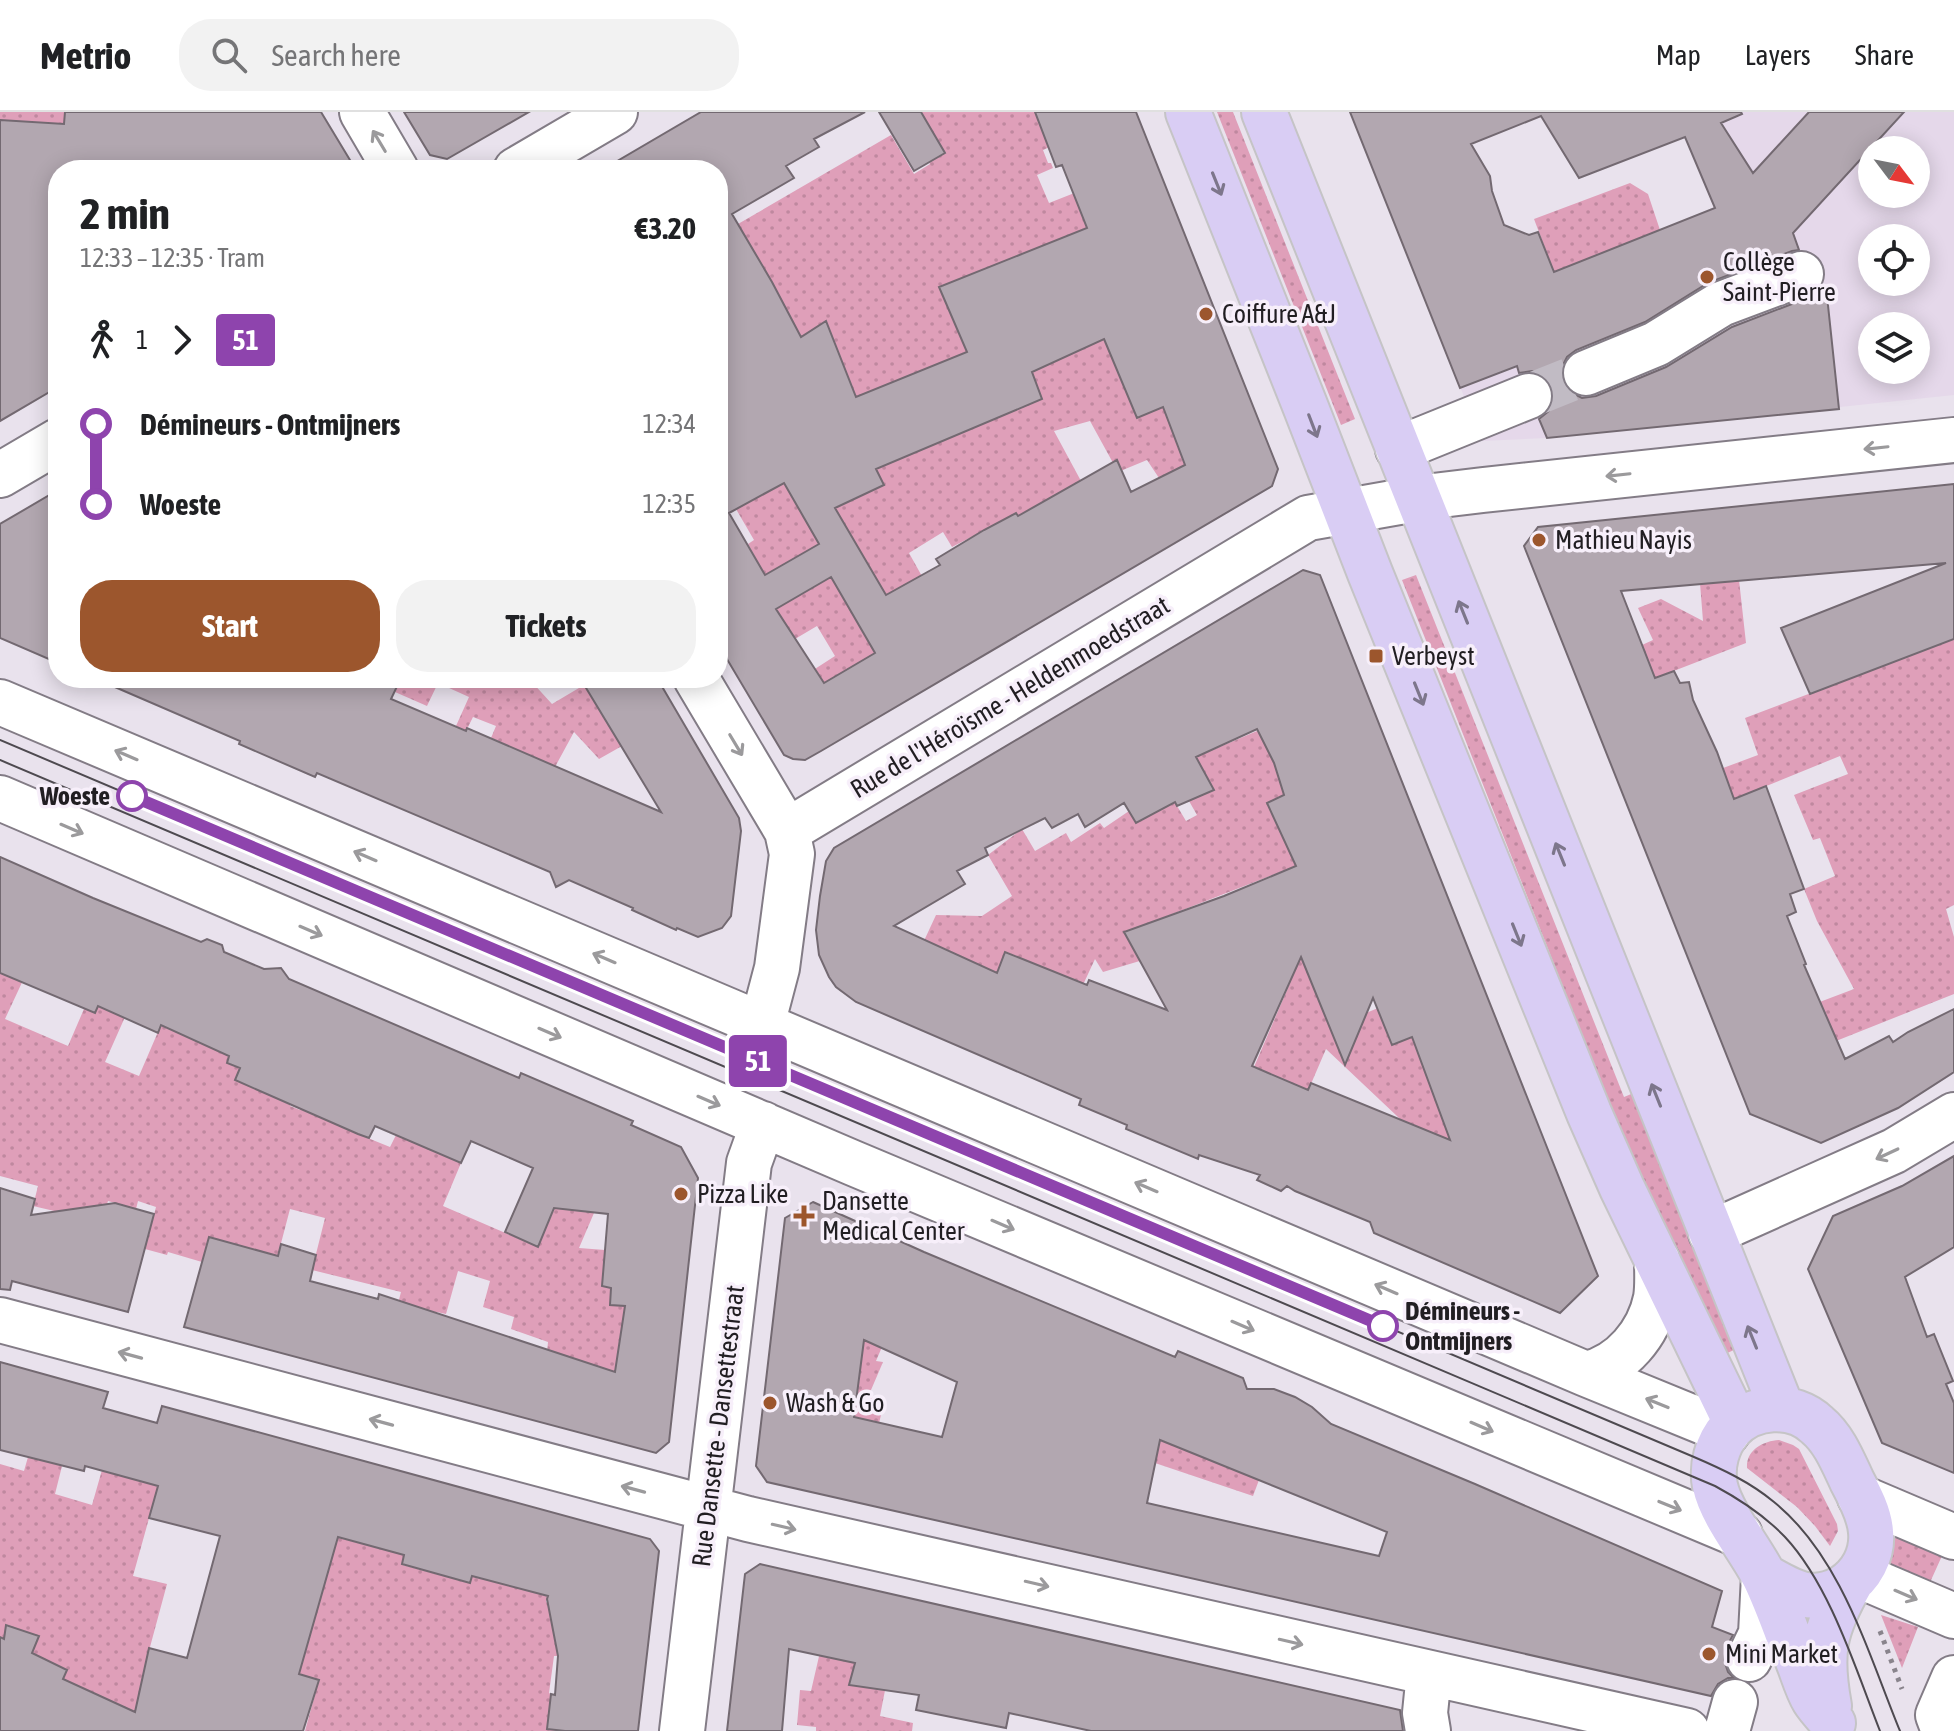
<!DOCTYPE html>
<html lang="en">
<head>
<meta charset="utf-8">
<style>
  :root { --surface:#fff; --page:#f2f2f2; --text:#202124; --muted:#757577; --line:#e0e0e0; --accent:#9c562d }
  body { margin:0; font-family:"Asap Condensed",sans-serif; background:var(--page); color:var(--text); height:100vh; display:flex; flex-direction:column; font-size:30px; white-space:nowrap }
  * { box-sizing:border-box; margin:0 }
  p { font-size:26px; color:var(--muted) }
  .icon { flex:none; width:44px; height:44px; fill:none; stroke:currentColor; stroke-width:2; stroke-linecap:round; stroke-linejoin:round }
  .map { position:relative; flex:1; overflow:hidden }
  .side { position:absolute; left:48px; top:48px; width:680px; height:528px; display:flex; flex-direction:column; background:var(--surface); border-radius:32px; box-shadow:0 4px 20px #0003 }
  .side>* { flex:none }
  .badge { padding:0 16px; border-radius:6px; font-size:28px; line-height:52px }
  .needle { width:52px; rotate:122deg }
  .buttons { position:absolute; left:1858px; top:24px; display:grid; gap:16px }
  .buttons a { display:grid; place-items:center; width:72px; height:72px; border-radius:50%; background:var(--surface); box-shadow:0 4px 20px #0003; font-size:40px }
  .map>.badge { position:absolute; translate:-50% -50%; box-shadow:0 0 0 4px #fff }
  .legs { display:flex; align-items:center; gap:12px; height:88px; padding:0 32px; font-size:26px }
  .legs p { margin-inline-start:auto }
  .headline { display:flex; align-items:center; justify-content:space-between; height:136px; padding:0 32px }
  h1 { font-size:44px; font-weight:700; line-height:60px }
  .cta { display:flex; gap:16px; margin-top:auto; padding:16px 32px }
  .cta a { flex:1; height:92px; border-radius:32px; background:var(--accent); color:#fff; font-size:32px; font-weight:700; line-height:92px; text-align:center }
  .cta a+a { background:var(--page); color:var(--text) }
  ul { padding:0 32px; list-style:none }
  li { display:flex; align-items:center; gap:28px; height:80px; font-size:30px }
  li i { display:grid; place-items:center; width:12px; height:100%; margin:0 10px; background:currentColor }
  li i::after { content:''; width:20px; height:20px; margin:-10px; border:6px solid; border-radius:50%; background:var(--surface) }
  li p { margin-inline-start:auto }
  li:first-child i { background:linear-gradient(#0000 50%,currentColor 0) }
  li:last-child i { background:linear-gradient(currentColor 50%,#0000 0) }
  header { display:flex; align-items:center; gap:48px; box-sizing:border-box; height:112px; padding:0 40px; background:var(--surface); border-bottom:2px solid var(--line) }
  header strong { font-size:38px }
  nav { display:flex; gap:44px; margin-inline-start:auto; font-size:28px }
  .search { width:560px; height:72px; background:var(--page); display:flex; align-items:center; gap:20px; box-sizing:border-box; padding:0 28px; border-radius:32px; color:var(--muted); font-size:30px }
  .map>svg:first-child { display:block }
  .built { fill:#e5d8ea; fill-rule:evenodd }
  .grass { fill:url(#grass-dots) }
  .building { fill:#b2a7b0; stroke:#736971; stroke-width:2; fill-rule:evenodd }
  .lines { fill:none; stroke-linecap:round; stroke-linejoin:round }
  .minor-tunnel { stroke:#c1bbc4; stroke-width:44; stroke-dasharray:44 22; stroke-linecap:butt }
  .minor-casing { stroke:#837c86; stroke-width:48 }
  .major-casing { stroke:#c5c4c6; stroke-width:48 }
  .path { stroke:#89848c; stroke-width:5; stroke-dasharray:4 6; stroke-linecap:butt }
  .minor { stroke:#fff; stroke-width:44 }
  .major { stroke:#d9cdf4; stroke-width:44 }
  .tram { stroke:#4e4a50; stroke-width:2 }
  .oneway { stroke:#9b9a9c }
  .oneway2 { stroke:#7d768b }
  .line-1-casing { stroke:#fff; stroke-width:18 }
  .line-1 { stroke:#8e44ad; stroke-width:12 }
  .poi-dot { fill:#9c562d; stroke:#f7effa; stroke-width:3 }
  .stop-1-dot { fill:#fff; stroke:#8e44ad; stroke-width:4 }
  .labels { text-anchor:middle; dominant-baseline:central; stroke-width:7; stroke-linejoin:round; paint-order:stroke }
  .poi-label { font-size:26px; fill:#211e22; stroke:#f7effa; text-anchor:start }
  .street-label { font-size:26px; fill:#211e22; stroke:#f7effa }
  .stop-label { font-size:26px; font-weight:bold; fill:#211e22; stroke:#f7effa; text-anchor:end }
</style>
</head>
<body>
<header>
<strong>Metrio</strong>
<div class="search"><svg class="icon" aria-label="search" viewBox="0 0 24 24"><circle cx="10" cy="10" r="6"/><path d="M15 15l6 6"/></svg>Search here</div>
<nav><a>Map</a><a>Layers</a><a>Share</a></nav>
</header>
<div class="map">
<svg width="1954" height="1619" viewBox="0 0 1954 1619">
  <defs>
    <pattern id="grass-dots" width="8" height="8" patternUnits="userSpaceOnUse" patternTransform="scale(2)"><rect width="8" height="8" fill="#df9fb9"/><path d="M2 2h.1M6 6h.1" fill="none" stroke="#bf889f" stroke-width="1.8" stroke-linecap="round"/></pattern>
  </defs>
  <rect width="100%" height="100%" fill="#e9e2ed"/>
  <path class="built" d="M1714,0H1954V283L1547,326L1482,329L1433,208L1749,83ZM1872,38H1916V82H1872ZM1872,126H1916V170H1872ZM1872,214H1916V258H1872Z"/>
  <path class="grass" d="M0,0H65L64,12L0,8Z
    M901,0H1035L1043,22L1080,6L1086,19L1043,38L1048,51H1051L1053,56L1037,63L1049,91L1082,78L1096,113L939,175L967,240L841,291L823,248L838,239L833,226L809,240L788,202L737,231L753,257L718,278V200L720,201L772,170L738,112L891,23L914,62L930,52Z
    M1217,0H1233L1355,307L1341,313Z
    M1630,71L1648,82L1660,118L1554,160L1534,107Z
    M1103,224L1162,275L1168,308L1178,336L1194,355L1159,366L1147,348L1118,360L1090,309L1054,319L1081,369L1025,416L1016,402L952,435L943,420L909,441L928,475L856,507L875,541L817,585L804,564L835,544L817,514L795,527L776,497L831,465L838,477L870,457L825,379L1041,287L1031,257Z
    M798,364L819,432L765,463L748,432L754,428L736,397Z
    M1416,463L1624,985L1641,978L1743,1234L1725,1242L1598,996L1609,991L1402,468Z
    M1739,468L1746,531L1653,567L1642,533L1653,528L1638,496L1661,487L1703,509L1700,471Z
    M1954,527V793L1946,797L1954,825V882L1831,931L1817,891L1854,877L1817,809L1804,777L1835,764L1820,726L1813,728L1794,683L1848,662L1840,644L1712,696L1699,665L1758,643L1745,606Z
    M401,566H534L531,569L552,592L584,573L622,634L599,647L574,620L555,655L518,652L523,640L491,626L496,614L473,605L466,619L456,614L469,585L438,571L427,594L395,580Z
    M1257,619L1261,625L1266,623L1323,665L1267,691L1279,718H1282L1296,754L1157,808L1173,839L1103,860L1095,847L1082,875L1046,856L1006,840L996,862L948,838L923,831L936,803L982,804L1012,784L988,743L1022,717L1035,739L1066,721L1071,730L1100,711L1104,716L1129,699L1152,652L1186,709L1197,703L1189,689L1214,677L1196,645Z
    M1321,836L1347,909L1390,891L1387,922L1392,932L1412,925L1455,1031L1434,1039L1326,937L1292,1016L1254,955L1290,871L1282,853Z
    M0,854L25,864L5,907L68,934L87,890L125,905L105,950L139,964L167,899L200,914L194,928L229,944L227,951L240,956L235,968L293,985L290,994L300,998L309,977L348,1018L390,1035L396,1023L461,1051L443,1094L538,1135L566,1070L575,1092L594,1101L579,1136L605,1138L602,1174L611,1176L610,1193L625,1194L616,1260L547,1241L548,1230L511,1217L514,1205L483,1195L490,1169L458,1159L446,1202L437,1200L433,1218L393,1211L401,1180L312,1158L325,1106L290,1097L274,1158L209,1125L202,1150L168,1140L167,1143L145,1137L156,1095L138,1089L136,1097L108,1089L103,1105L90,1095L68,1098L67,1102L33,1094L38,1074L0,1064Z
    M841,1210L890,1216L876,1249L883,1250L868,1285L885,1287L879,1311L845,1312L857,1284L860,1263Z
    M1143,1320L1262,1360L1253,1384L1155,1351Z
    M1779,1328L1793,1333L1799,1337L1837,1412L1838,1419L1830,1434L1815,1414L1797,1395L1747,1356C1746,1338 1763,1329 1779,1328Z
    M28,1345L62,1354L55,1382L92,1393L102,1358L158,1374L133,1464L167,1472L143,1561L158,1569L146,1605L63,1567L32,1541L39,1524L20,1518L0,1531V1352L24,1359Z
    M1887,1417L1946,1435L1927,1477L1880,1456Z
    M336,1425L404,1443L403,1453L470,1471L472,1464L548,1484L546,1490L555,1493L558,1544H554L549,1581L551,1582L547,1616L565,1619H305L319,1568L299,1562Z
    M1881,1503L1918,1515L1902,1556Z
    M820,1540L855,1551L850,1573L875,1577L879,1561L888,1563L880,1604L913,1611L912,1619H816V1615L797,1613L800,1578L811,1579Z"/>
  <path class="building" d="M65,0H321L356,58H58V275L0,309V8L64,12Z
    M404,0H529L447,47L430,43Z
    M701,0H865L814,27L819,35L786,54L794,66L732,102L772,170L801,225L826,209L856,285L967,240L939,175L1087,116L1062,53L1056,55L1035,0H1136L1278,357L1272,374L821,639L805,648L793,647L784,643L718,532V58H602ZM1104,227L1137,306L1163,295L1185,353L1131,380L1117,348L1018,404L1016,401L984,418L936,447L940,453L886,483L835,396L884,373L876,357L1042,287L1032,260ZM784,371L819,432L765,463L729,401ZM831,465L875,541L824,571L776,497Z
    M879,0H921L945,41L914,59Z
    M1350,0H1741L1742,2L1721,11L1753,61L1809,0H1904L1793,121L1799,138L1792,139L1708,171L1645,210L1576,238L1567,245L1561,257L1563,270L1570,280L1582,286L1596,284L1666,255L1732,215L1810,185L1816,181V186L1827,184L1839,297L1547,326L1539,307L1549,299L1554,287L1552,274L1544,264L1532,259L1519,261L1517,254L1460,276ZM1541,4L1579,66L1685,25L1715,96L1554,160L1538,120L1529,123L1504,113L1492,79L1490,64L1471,32Z
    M1954,372V527L1810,582L1781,516L1946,451L1621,479L1655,566L1674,559L1680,571L1689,570L1693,588L1717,640L1734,687L1766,674L1804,777L1790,782L1796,800L1787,804L1806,852L1804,853L1845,947L1889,924L1893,930L1908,920L1954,897V960L1898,996L1821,1031L1750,1002L1524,434L1538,415Z
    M58,378V551L0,526V412Z
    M1303,458L1320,463L1598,1164L1560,1201L1374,1121L1370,1110L1295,1079L1287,1074L1281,1079L1257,1068L1260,1063L1199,1043L1198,1047L1126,1017L1127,1013L1079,993L1081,987L856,890L836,875L829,865L819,843L816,818L820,784L826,749L834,736ZM1257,617L1274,651L1284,683L1267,691L1296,754L1224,784L1124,820L1167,898L1089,868L1087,873L1005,840L997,861L894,814L965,772L957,759L988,743L985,736L1045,706L1052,716L1078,702L1085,715L1124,691L1136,711L1175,690L1177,694L1214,678L1196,645ZM1301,845L1345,953L1373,886L1392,933L1412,925L1450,1028L1311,971L1308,978L1252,954Z
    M94,566H401L391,587L466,619L467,616L661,700L580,566H657L739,706L741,719L731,804L722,816L698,825L677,816L676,818L632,798L633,796L569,768L556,775L550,760L317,661L315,665L239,632L240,629Z
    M0,745L93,786L201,830L207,827L222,833L224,840L264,857L281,856L289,867L519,966L521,961L633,1009L631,1013L681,1035L698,1066L669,1330L656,1341L184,1215L209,1125L278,1144L281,1132L316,1143L310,1169L378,1187L379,1182L615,1260L625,1194L610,1193L611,1176L602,1174L608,1102L554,1096L538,1135L505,1120L533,1056L471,1029L461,1051L375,1014L369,1026L358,1022L235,968L240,956L227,951L229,944L161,913L158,921L98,894L95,901L0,861Z
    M1954,1044V1135L1905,1165L1927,1225L1934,1222L1953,1269L1946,1272L1954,1291V1361L1882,1331L1808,1157L1833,1104L1902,1074Z
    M0,1076L35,1087L31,1103L115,1091L154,1102L128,1200L12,1169L10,1178L0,1177Z
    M813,1090L924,1140L1175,1245L1178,1239L1243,1266L1247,1277H1274L1295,1285L1312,1295L1331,1312L1475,1372L1722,1479L1712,1515L1733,1523L1726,1536L1724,1548L1728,1560L1734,1566H1728L1718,1572L1711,1584L767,1370L756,1354L785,1106ZM864,1228L957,1270L942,1325L854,1305ZM1160,1328L1387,1420L1379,1444L1147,1391Z
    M0,1250L108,1280L103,1296L157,1311L162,1294L650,1427L659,1439L638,1619H565L547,1617L551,1582L555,1583L558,1544L547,1487L548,1484L472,1464L470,1471L402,1452L404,1443L338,1425L299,1562L319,1568L303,1619H0V1525L4,1527L6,1513L39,1524L32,1541L67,1558L63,1567L135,1600L149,1536L187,1546L220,1424L149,1406L158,1374L85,1354L84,1359L0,1338Z
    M760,1452L1400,1598L1403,1619H1091L1009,1601L1006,1616L916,1598L919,1583L849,1573L855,1551L789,1537L782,1619H727L745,1462Z"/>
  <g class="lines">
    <path class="minor-tunnel" d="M1529,284L1586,261"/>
    <defs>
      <path id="minor" d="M362,0L396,58
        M516,58L615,0
        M1586,261L1656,232L1721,192L1801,162
        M1398,337L1529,284
        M0,363L58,329
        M696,566L787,719
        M0,590L1586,1262L1728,1320
        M0,686L853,1051L1740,1423
        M762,913L777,856L792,742L787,719L1308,406L1433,384L1483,378L1954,328
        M1711,1121L1894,1039L1954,1003
        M0,1208L748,1407L1687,1619
        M1586,1262C1622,1254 1649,1221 1656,1186C1658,1174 1657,1160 1657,1148
        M1860,1385L1954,1425
        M1858,1463L1954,1504
        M1749,1547L1761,1522L1764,1464
        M682,1619L749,1051L763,1012
        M1428,1619L1425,1601L1429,1561
        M1727,1619L1735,1590
        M1944,1619L1938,1603L1954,1566"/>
      <path id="major" d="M1188,0L1306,296L1370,461L1589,1001L1622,1076L1736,1311
        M1264,0L1782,1297
        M1764,1464C1790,1479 1812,1493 1842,1476C1862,1464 1873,1442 1871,1420C1870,1403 1860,1384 1852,1369C1843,1350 1834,1327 1817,1313C1793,1290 1752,1293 1730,1317C1717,1332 1711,1354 1715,1374C1721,1402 1751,1438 1764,1464C1778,1493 1788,1524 1800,1554C1804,1565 1808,1578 1814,1588C1819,1596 1827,1604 1833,1611
        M1829,1594C1819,1540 1824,1517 1851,1470"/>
    </defs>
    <use href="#minor" class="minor-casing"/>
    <use href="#major" class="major-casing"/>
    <path class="path" d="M1880,1519L1902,1577"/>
    <use href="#minor" class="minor"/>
    <use href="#major" class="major"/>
    <path class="tram" d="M0,628L1694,1345C1722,1357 1750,1370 1774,1390C1841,1444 1868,1541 1900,1619
      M0,648L1715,1374C1741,1388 1765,1404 1785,1425C1830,1473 1856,1558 1880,1619"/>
  </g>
  <defs><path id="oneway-shaft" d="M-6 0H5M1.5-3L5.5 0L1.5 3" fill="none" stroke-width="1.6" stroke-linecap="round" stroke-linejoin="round" transform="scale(2)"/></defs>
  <g class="oneway">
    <use href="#oneway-shaft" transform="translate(379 29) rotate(-121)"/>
    <use href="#oneway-shaft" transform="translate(1876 336) rotate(174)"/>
    <use href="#oneway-shaft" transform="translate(1618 363) rotate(174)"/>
    <use href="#oneway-shaft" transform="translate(736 633) rotate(59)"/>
    <use href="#oneway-shaft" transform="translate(126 643) rotate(-157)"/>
    <use href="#oneway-shaft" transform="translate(72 717) rotate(23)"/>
    <use href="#oneway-shaft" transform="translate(365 744) rotate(-157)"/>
    <use href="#oneway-shaft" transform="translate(311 819) rotate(23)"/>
    <use href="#oneway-shaft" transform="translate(604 846) rotate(-157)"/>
    <use href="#oneway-shaft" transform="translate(550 921) rotate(23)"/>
    <use href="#oneway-shaft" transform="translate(709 989) rotate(23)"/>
    <use href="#oneway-shaft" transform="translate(1887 1042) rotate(155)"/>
    <use href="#oneway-shaft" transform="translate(1146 1075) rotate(-157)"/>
    <use href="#oneway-shaft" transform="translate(1003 1113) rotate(23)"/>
    <use href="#oneway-shaft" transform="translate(1386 1177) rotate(-157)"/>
    <use href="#oneway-shaft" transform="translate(1243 1214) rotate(23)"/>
    <use href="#oneway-shaft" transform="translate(130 1243) rotate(-165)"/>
    <use href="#oneway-shaft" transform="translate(1657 1291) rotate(-158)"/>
    <use href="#oneway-shaft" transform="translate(381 1310) rotate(-165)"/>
    <use href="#oneway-shaft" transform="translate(1482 1315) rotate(23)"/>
    <use href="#oneway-shaft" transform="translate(633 1377) rotate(-165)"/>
    <use href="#oneway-shaft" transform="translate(1670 1394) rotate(22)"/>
    <use href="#oneway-shaft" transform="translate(784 1415) rotate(13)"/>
    <use href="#oneway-shaft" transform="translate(1037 1472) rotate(13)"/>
    <use href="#oneway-shaft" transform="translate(1906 1483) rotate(23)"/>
    <use href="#oneway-shaft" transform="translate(1291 1530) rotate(13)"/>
  </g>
  <g class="oneway2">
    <use href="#oneway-shaft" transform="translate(1217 72) rotate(68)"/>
    <use href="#oneway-shaft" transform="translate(1313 314) rotate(69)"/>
    <use href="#oneway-shaft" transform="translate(1463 500) rotate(-112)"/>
    <use href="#oneway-shaft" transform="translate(1419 582) rotate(68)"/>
    <use href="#oneway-shaft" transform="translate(1560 742) rotate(-112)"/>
    <use href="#oneway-shaft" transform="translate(1517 823) rotate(68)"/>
    <use href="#oneway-shaft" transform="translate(1656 983) rotate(-112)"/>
    <use href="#oneway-shaft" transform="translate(1752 1225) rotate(-112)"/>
  </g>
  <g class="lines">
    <defs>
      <path id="line-1" d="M132,684L1383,1214"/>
    </defs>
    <use href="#line-1" class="line-1-casing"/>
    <use href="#line-1" class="line-1"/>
  </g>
  <g class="poi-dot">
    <circle cx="1707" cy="165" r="8"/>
    <circle cx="1206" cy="202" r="8"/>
    <circle cx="1539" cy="428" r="8"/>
    <rect x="1368" y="536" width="16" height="16" rx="4"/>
    <circle cx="681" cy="1082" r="8"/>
    <path d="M800 1092h8v8h8v8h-8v8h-8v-8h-8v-8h8z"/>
    <circle cx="770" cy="1291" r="8"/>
    <circle cx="1709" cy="1542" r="8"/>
  </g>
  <g class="stop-1-dot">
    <circle cx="132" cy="684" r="14"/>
    <circle cx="1383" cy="1214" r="14"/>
  </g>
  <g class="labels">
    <g class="poi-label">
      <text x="1723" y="150">Collège<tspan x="1723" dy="30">Saint-Pierre</tspan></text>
      <text x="1222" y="202">Coiffure A&amp;J</text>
      <text x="1555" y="428">Mathieu Nayis</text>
      <text x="1392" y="544">Verbeyst</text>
      <text x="697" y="1082">Pizza Like</text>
      <text x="822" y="1089">Dansette<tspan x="822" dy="30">Medical Center</tspan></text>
      <text x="786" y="1291">Wash &amp; Go</text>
      <text x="1725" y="1542">Mini Market</text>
    </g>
    <g class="street-label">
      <text transform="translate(1010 585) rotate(-31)">Rue de l'Héroïsme - Heldenmoedstraat</text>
      <text transform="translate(718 1314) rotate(-83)">Rue Dansette - Dansettestraat</text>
    </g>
    <g class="stop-label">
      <text x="110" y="684">Woeste</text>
      <text x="1405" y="1199" text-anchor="start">Démineurs -<tspan x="1405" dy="30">Ontmijners</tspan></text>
    </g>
  </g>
</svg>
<div class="buttons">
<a><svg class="needle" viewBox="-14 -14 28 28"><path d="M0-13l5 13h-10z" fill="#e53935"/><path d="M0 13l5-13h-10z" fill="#757577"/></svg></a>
<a><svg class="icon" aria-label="locate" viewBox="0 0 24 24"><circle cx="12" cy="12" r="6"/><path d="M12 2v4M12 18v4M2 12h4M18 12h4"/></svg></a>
<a><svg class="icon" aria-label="layers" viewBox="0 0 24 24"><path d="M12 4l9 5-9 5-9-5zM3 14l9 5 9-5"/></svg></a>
</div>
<b class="badge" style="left:758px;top:949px;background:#8e44ad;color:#fff">51</b>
<section class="side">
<div class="headline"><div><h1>2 min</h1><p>12:33 – 12:35 · Tram</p></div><b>€3.20</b></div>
<div class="legs"><svg class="icon" aria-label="walk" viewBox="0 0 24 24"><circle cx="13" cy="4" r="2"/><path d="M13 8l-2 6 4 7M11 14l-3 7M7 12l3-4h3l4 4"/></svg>1<svg class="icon" aria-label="forward" viewBox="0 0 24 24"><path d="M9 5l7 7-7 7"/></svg><b class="badge" style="background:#8e44ad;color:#fff">51</b></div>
<ul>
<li><i style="color:#8e44ad"></i><b>Démineurs - Ontmijners</b><p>12:34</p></li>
<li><i style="color:#8e44ad"></i><b>Woeste</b><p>12:35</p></li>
</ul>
<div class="cta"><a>Start</a><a>Tickets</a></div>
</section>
</div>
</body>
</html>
